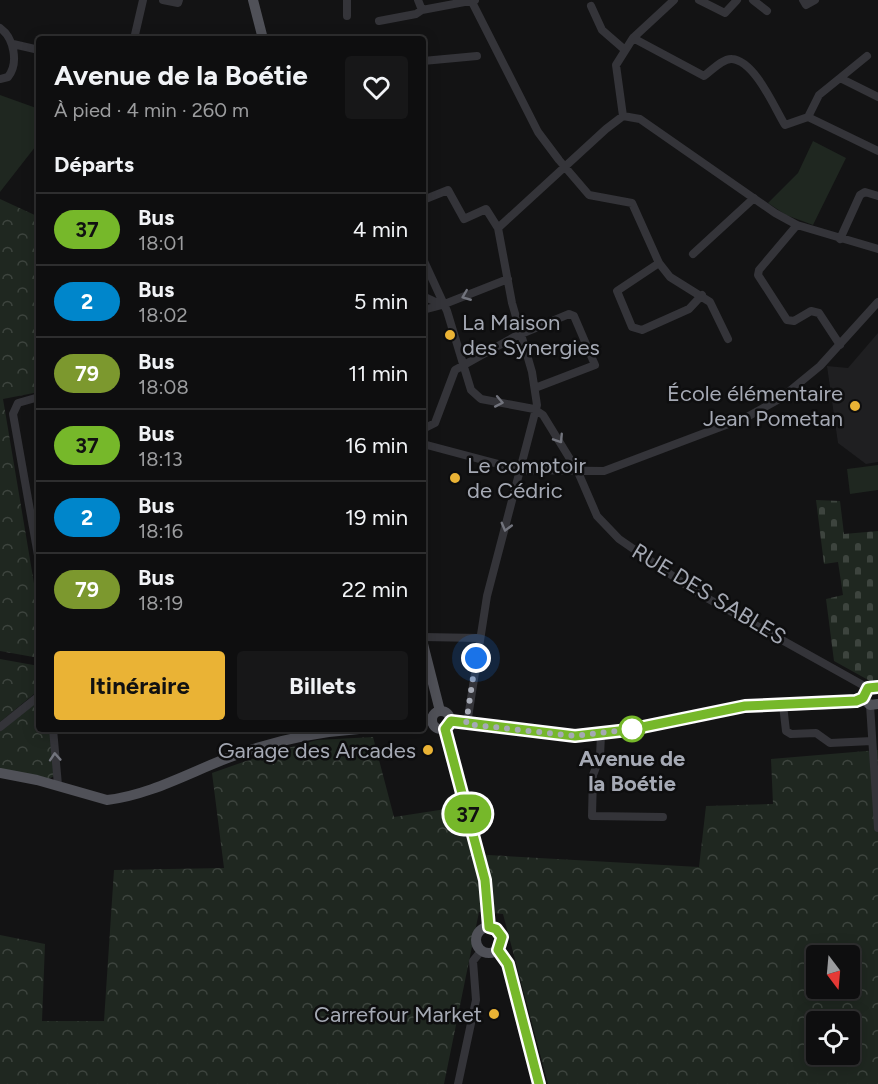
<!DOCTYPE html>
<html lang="fr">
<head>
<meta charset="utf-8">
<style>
  :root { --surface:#0e0e0f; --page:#171718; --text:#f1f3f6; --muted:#9b9c9e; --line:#2e2e2f; --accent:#eab335 }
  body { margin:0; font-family:Figtree,sans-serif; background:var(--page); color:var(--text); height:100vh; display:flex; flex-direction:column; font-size:22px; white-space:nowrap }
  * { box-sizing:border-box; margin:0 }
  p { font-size:20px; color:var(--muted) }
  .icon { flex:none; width:33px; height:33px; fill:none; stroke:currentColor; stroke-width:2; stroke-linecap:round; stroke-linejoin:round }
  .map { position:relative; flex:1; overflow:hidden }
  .details { position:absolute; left:36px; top:36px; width:390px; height:696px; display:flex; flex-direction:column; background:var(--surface); border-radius:6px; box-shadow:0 3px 15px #0003,0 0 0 2px var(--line) }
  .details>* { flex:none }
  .badge { padding:0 12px; border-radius:20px; font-size:21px; line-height:39px }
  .needle { width:39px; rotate:164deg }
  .buttons { position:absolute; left:806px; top:945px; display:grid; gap:12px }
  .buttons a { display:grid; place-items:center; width:54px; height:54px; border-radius:6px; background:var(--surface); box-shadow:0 3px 15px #0003,0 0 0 2px var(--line); font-size:30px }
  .you { position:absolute; width:30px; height:30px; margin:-15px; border:4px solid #fff; border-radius:50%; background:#1a73e8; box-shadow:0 0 0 9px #1a73e833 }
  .map>.badge { position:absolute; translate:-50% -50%; box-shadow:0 0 0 3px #fff }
  h2 { padding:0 18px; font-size:22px; line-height:54px }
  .round { display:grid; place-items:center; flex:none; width:63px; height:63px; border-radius:6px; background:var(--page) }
  .headline { display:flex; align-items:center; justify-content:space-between; height:102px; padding:0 18px }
  h1 { font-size:28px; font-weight:700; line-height:45px }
  .primary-button { display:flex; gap:12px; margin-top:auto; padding:12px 18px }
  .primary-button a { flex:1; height:69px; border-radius:6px; background:var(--accent); color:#111; font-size:24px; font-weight:700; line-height:69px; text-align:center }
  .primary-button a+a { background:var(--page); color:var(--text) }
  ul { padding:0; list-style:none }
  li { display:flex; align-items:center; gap:18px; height:72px; padding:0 18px; border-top:2px solid var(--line) }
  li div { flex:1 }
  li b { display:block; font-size:22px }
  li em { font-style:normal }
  li .badge { min-width:66px; font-weight:700; text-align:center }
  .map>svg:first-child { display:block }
  .built { fill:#1f1f21 }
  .grass { fill:#1f2720 }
  .forest { fill:url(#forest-crowns); fill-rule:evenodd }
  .cemetery { fill:url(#cemetery-stones) }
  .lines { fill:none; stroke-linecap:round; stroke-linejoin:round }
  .minor { stroke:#343439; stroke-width:8 }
  .major { stroke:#505158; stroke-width:10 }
  .oneway { stroke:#72747d }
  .line-casing { stroke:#fff; stroke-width:14 }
  .line { stroke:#76b82a; stroke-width:9 }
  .walk { stroke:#a5a9b4; stroke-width:6; stroke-dasharray:0 10.8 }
  .poi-dot { fill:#eab335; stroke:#0e0e0f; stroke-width:2 }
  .stop-dot { fill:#fff; stroke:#76b82a; stroke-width:3 }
  .labels { text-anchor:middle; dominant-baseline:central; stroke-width:5; stroke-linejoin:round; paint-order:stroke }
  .poi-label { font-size:22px; fill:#a5a9b4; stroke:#0e0e0f; text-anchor:end }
  .street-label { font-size:22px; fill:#a5a9b4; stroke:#0e0e0f }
  .stop-label { font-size:22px; font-weight:bold; fill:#a5a9b4; stroke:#0e0e0f }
</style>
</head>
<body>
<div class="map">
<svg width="878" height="1084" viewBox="0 0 878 1084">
  <defs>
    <pattern id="forest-crowns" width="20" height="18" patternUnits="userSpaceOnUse" patternTransform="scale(1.5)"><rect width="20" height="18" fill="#1f2720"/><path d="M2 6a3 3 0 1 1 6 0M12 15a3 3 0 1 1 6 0" fill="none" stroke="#3d443e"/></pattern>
    <pattern id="cemetery-stones" width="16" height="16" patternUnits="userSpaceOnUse" patternTransform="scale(1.5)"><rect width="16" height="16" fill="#1f2720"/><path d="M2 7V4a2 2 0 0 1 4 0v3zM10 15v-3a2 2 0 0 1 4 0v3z" fill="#3d443e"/></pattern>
  </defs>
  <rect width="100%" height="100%" fill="#131314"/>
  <path class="built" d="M878,333V462L866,464L838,443L827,366L848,368Z"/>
  <path class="grass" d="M0,95L39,109V142L0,192Z
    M813,141L846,158L813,225L786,215L768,203L798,173Z
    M878,465V490L850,494L847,469Z"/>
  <path class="forest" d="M0,199L39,217V392L3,399L39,613V658L0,651Z
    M0,659L39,666V690L0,722Z
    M39,698V729H52L54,776L49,779L0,770V729Z
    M373,737L394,817L459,807L475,858L488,855L699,867L706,806L773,804L771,759L878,750V1084H548L503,914L479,912L444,1084H0V935L45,944L42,1021H104L114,870L224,868L212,773L263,755L317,740ZM816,956H849V988H816ZM816,1022H849V1054H816Z"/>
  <path class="cemetery" d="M816,500L840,501L844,534L878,531V680L870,681L834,661L826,599L843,595L838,562L824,564Z"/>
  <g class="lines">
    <path class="minor" d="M163,0L178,3L179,0
      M347,0V16
      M418,0L422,10
      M699,0L725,13L737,0
      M753,0L767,11
      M803,0L806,5L815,0
      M472,2L538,132L559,160L589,195L632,203L659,263L670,277L710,302L728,339
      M591,6L602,30L625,50
      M379,21L416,14L422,10L475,0
      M0,28C14,38 19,63 8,77L0,79
      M633,38L704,76C711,71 723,58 732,59C755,61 774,107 785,125L808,117
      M134,39L143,0
      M13,44L39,50
      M423,61L477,56
      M840,78L867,56
      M39,108V117
      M623,116L616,65L633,38L674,0
      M808,117L819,95L840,78L878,97
      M808,117L878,151
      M423,200L448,190L464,219L486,209L498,228
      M797,225L759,270L758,275L787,320L794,321L811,311L819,313L840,345
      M498,228L606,129L623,116L640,119L775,213L797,225L878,249
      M840,239L860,195L865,192L878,196
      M693,254L754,198
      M423,259L447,311L471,390L481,399L534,409L543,415L578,472L597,516L619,539L696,592L868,688
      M659,263L617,291L632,327L642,330L689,309L702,295
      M423,296L442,305
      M423,310L442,305L508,279
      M39,397L18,403L13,414L39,561
      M423,429L435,423L455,370L514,337L569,314L574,316L595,365L535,388
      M423,444L521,470L604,471L747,417L781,398L820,366L878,302
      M423,637L479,638
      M783,705L786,731L791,734L816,733L830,743L872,741
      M870,705L878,828
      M467,724L487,596L537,405L532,372L512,303L498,228
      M0,727L39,696
      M53,729L58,785
      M601,734L600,757L593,775L592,816L663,817
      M458,1084L476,1000L473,961L481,951"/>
    <path class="major" d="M253,0L263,39
      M423,644L440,711
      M863,698L868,688L878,687
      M863,698L870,705L878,704
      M432 720a9 9 0 1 1 18 0a9 9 0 1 1-18 0Z
      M451,721L575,736L648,726L745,707L829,704L863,698
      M445,729L485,880L489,927
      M0,773L37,780L107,800C151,795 192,771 233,756C273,741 317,732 359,729
      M476 940a13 13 0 1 1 26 0a13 13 0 1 1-26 0Z
      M498,950L508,964L539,1084"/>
  </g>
  <defs><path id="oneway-chevron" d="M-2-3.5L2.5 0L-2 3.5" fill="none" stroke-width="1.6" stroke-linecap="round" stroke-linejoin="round" transform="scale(1.5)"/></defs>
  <g class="oneway">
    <use href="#oneway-chevron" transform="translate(466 296) rotate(158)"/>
    <use href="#oneway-chevron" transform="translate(499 402) rotate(11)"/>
    <use href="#oneway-chevron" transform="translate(559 439) rotate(57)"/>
    <use href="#oneway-chevron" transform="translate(506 527) rotate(105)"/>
    <use href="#oneway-chevron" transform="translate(55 757) rotate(-94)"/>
  </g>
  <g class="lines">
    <defs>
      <path id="line" d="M539,1084L508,964L498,950L502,937L496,929L489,927L485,880L445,729L451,721L575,736L628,730L745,706L856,701L863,698L868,688L878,687"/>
    </defs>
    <use href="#line" class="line-casing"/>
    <use href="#line" class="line"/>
    <path class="walk" d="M476,658L466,724L575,736L632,729"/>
  </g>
  <g class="poi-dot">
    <circle cx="450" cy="335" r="6"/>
    <circle cx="855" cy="406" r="6"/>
    <circle cx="455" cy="478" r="6"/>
    <circle cx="428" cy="750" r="6"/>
    <circle cx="494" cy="1014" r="6"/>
  </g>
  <circle class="stop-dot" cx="632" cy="729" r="12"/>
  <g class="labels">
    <g class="poi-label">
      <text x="462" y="322" text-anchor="start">La Maison<tspan x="462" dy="25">des Synergies</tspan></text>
      <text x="843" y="393">École élémentaire<tspan x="843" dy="25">Jean Pometan</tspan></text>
      <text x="467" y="465" text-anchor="start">Le comptoir<tspan x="467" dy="25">de Cédric</tspan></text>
      <text x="416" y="750">Garage des Arcades</text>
      <text x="482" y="1014">Carrefour Market</text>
    </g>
    <g class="street-label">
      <text transform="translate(709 594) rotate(31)">RUE DES SABLES</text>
    </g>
    <g class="stop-label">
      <text x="632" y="758">Avenue de<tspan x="632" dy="25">la Boétie</tspan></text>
    </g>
  </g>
</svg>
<div class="buttons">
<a><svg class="needle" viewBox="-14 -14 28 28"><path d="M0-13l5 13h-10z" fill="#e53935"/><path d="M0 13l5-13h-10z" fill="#9b9c9e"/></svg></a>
<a><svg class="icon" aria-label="locate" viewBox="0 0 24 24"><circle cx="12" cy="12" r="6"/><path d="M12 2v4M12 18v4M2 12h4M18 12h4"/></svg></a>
</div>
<div class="you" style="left:476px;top:658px"></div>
<b class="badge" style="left:468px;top:814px;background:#76b82a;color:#111">37</b>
<section class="details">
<div class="headline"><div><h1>Avenue de la Boétie</h1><p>À pied · 4 min · 260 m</p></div><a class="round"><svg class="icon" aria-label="heart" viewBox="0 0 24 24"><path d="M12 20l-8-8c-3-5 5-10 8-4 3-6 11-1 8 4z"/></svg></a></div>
<h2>Départs</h2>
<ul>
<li><span class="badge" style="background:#76b82a;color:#111">37</span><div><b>Bus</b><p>18:01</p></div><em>4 min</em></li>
<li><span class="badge" style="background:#0086cb;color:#fff">2</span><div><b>Bus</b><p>18:02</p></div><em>5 min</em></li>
<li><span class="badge" style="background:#7c982e;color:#fff">79</span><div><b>Bus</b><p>18:08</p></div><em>11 min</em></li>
<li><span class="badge" style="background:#76b82a;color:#111">37</span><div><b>Bus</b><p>18:13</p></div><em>16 min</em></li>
<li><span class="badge" style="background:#0086cb;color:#fff">2</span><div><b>Bus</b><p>18:16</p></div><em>19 min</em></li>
<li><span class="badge" style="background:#7c982e;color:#fff">79</span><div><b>Bus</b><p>18:19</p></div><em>22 min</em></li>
</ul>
<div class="primary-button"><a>Itinéraire</a><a>Billets</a></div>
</section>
</div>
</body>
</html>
